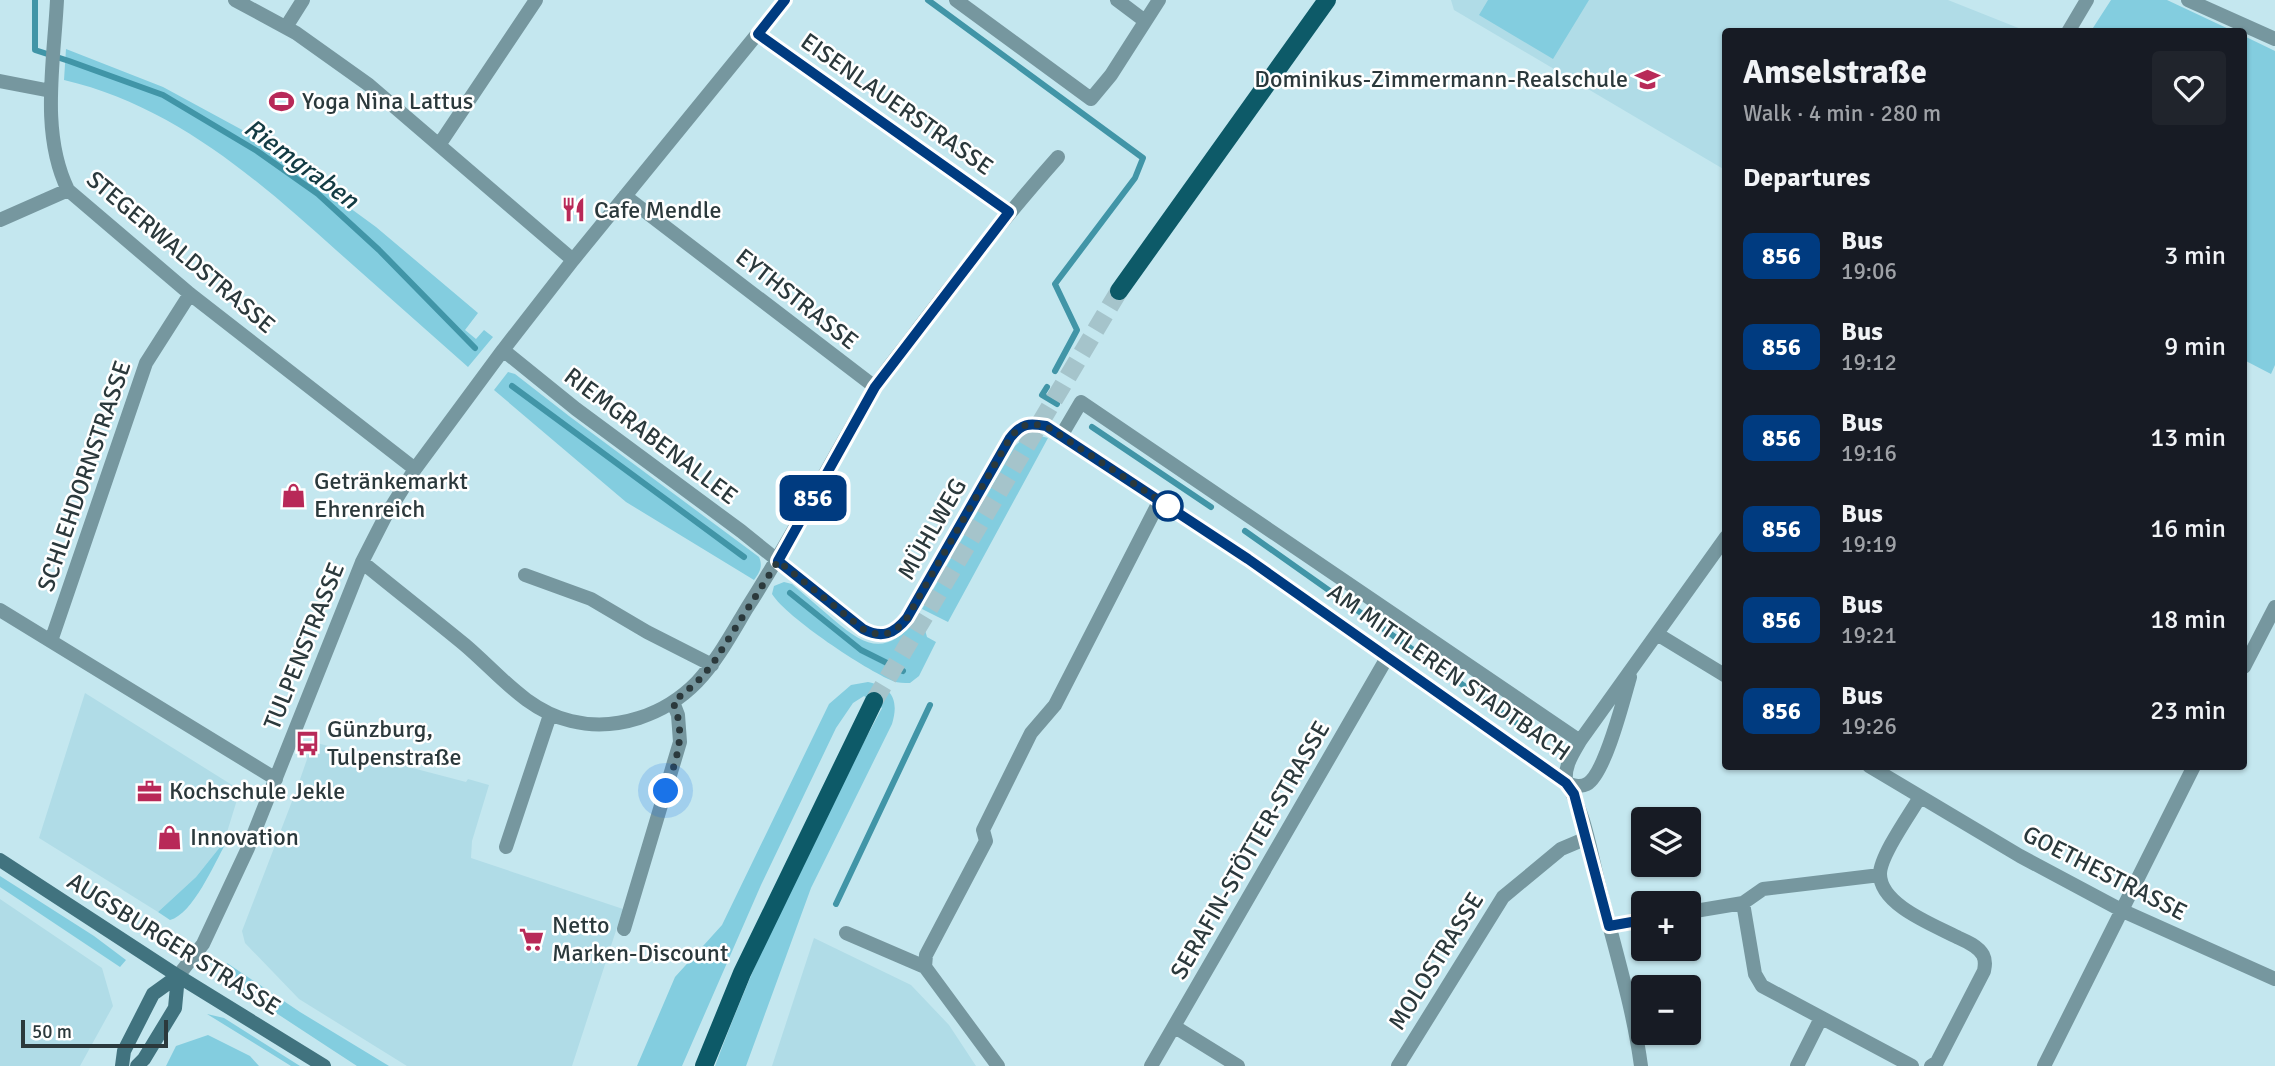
<!DOCTYPE html>
<html lang="en">
<head>
<meta charset="utf-8">
<style>
  :root { --surface:#171b24; --page:#20242c; --text:#f1f3f6; --muted:#9ea1a6 }
  body { margin:0; font-family:Signika,sans-serif; background:var(--page); color:var(--text); height:100vh; display:flex; flex-direction:column; font-size:26px; white-space:nowrap }
  * { box-sizing:border-box; margin:0 }
  p { font-size:23px; color:var(--muted) }
  .icon { flex:none; width:38px; height:38px; fill:none; stroke:currentColor; stroke-width:2; stroke-linecap:round; stroke-linejoin:round }
  .map { position:relative; flex:1; overflow:hidden }
  .side { position:absolute; left:1722px; top:28px; width:525px; height:742px; display:flex; flex-direction:column; background:var(--surface); border-radius:7px; box-shadow:0 2px 5px #0004 }
  .side>* { flex:none }
  .badge { padding:0 14px; border-radius:10px; font-size:24px; line-height:46px }
  .fabs { position:absolute; left:1631px; top:807px; display:grid; gap:14px }
  .fabs a { display:grid; place-items:center; width:70px; height:70px; border-radius:7px; background:var(--surface); box-shadow:0 2px 5px #0004; font-size:35px }
  .scale { position:absolute; left:21px; bottom:18px; width:147px; box-sizing:border-box; padding-left:7px; border:4px solid #2b393c; border-top:0; font-size:19px; line-height:24px; white-space:nowrap; color:#2b393c; -webkit-text-stroke:5px #fff; paint-order:stroke }
  .you { position:absolute; width:35px; height:35px; margin:-18px; border:5px solid #fff; border-radius:50%; background:#1a73e8; box-shadow:0 0 0 10px #1a73e833 }
  .map>.badge { position:absolute; translate:-50% -50%; box-shadow:0 0 0 4px #fff }
  h2 { padding:0 21px; font-size:26px; line-height:63px }
  .round { display:grid; place-items:center; flex:none; width:74px; height:74px; border-radius:7px; background:var(--page) }
  .head { display:flex; align-items:center; justify-content:space-between; height:119px; padding:0 21px }
  h1 { font-size:33px; font-weight:800; line-height:52px }
  ul { padding:0; list-style:none }
  li { display:flex; align-items:center; gap:21px; height:91px; padding:0 21px }
  li div { flex:1 }
  li b { display:block; font-size:26px }
  li em { font-style:normal }
  li .badge { min-width:77px; font-weight:700; text-align:center }
  .map>svg:first-child { display:block }
  .built { fill:#b0dce7 }
  .green { fill:#83cddf }
  .lines { fill:none; stroke-linecap:round; stroke-linejoin:round }
  .stream { stroke:#4195a7; stroke-width:6 }
  .primary-tunnel { stroke:#a5c4cb; stroke-width:18; stroke-dasharray:18 9; stroke-linecap:butt }
  .street { stroke:#76979f; stroke-width:14 }
  .secondary { stroke:#41737f; stroke-width:14 }
  .primary { stroke:#0d5a68; stroke-width:18 }
  .line-casing { stroke:#fff; stroke-width:16 }
  .line { stroke:#003b80; stroke-width:10 }
  .walk { stroke:#2b393c; stroke-width:7; stroke-dasharray:0 12.6 }
  .stop-dot { fill:#fff; stroke:#003b80; stroke-width:3.5 }
  .labels { text-anchor:middle; dominant-baseline:central; stroke-width:5; stroke-linejoin:round; paint-order:stroke }
  .poi-label { font-size:24px; fill:#2b393c; stroke:#fff; text-anchor:start }
  .street-label { font-size:24px; fill:#2b393c; stroke:#fff }
  .water-label { font-size:26px; font-style:italic; fill:#133b43; stroke:#fff }
</style>
</head>
<body>
<div class="map">
<svg width="2275" height="1066" viewBox="0 0 2275 1066">
  <rect width="100%" height="100%" fill="#c4e7ef"/>
  <path class="built" d="M1451,0H1948L2026,31L1726,32L1725,170L1454,10Z
    M85,693L240,790L224,842L196,877L158,912L39,838Z
    M313,742L466,782L468,779L489,785L472,841L471,858L623,909L572,1066H407L299,999L245,943L242,931L296,791Z
    M0,899L102,968L113,1006L80,1066H0Z
    M814,938L911,985L949,1025L976,1066H772Z"/>
  <path class="green" d="M1488,0H1589L1553,59L1479,15Z
    M2111,0H2167L2233,31H2091Z
    M2244,36L2275,51V365L2271,374L2244,360Z
    M66,49L163,87L246,132L376,227L478,313L465,330L476,339L484,330L493,337L468,367C424,328 380,289 336,250C256,178 172,105 64,80Z
    M508,372L515,374L569,416L759,557C763,566 760,572 754,580L626,502L494,390Z
    M1037,435L1048,438L948,622L922,609L1015,446L1026,436Z
    M784,582L792,584C806,596 820,608 834,620C867,648 887,656 917,618L926,624L925,630L927,637L936,642L919,676L910,683C904,683 898,683 893,681C866,670 787,618 772,594L774,586Z
    M868,682C893,687 899,701 892,724L811,888L746,1066H715C761,942 820,824 882,708L864,696L853,703L836,728L761,885L682,1066H637L675,977L722,925L829,704L851,685Z
    M224,842L226,843C214,864 193,914 170,920L158,912L196,877Z
    M0,876L94,936L126,960L120,967L0,887Z
    M227,963L300,1012L389,1066H357L334,1051L241,990L229,976Z
    M207,1014L224,1018L300,1066H291Z
    M208,1035L250,1056L259,1066H166L176,1046Z"/>
  <g class="lines">
    <path class="stream" d="M35,0V50L69,61L163,95L257,151L318,194L379,250L475,348
      M928,0L1143,158L1135,178L1055,284L1077,330L1055,371
      M512,386L744,557
      M1047,387L1042,395L1057,404
      M1092,427L1211,507
      M1245,531L1542,741
      M790,593L861,650L903,671
      M836,904L930,705"/>
    <path class="primary-tunnel" d="M874,701L1119,291"/>
    <path class="street" d="M57,0C54,62 40,133 68,190L190,294L415,469
      M235,0L296,33L369,85L573,260
      M956,0L1091,99L1111,75L1159,0
      M1117,0L1145,21
      M2188,0L2275,39
      M286,27L303,0
      M2068,32L2087,0
      M758,34L1009,212
      M0,81L51,91
      M439,145L536,0
      M625,196L875,387
      M0,220L68,190
      M503,350L576,409L741,531L863,629C882,639 894,634 907,618L1010,438C1022,423 1029,423 1047,426L1248,559L1566,783C1585,810 1591,856 1600,889C1614,947 1633,1006 1641,1066
      M1061,436L1081,402L1580,741
      M362,562C396,590 431,617 465,645C498,673 527,711 571,721C616,732 665,715 697,682C717,661 732,633 747,608C793,537 830,461 874,389C887,367 904,349 918,329C963,270 1009,212 1058,157
      M525,575L591,599L647,632L712,665
      M0,610L276,779
      M1657,634L1726,676
      M51,641L146,363L190,294
      M2244,667L2275,607
      M1869,766L2020,856L2123,911L2275,979
      M1566,783C1564,766 1572,755 1580,741L1726,537
      M1566,783C1573,785 1579,788 1587,784C1605,774 1624,698 1630,677
      M1920,797C1910,814 1880,856 1880,874C1880,905 1934,925 1957,937C1966,941 1978,946 1983,955C1986,961 1985,966 1984,971L1937,1062L1931,1066
      M506,847L550,715
      M1743,903L1755,974L1762,986L1912,1066
      M1689,912L1743,903L1763,889L1880,875
      M1609,926L1643,920
      M624,929L680,742L678,715L673,702
      M846,933L925,967L998,1066
      M925,967L926,955L986,841L983,830L1031,733L1055,705L1160,500
      M178,976L203,944L248,848L362,562L385,517L415,469L503,350L573,260L785,0
      M1175,1027L1238,1066
      M1151,1066L1388,656
      M1398,1066L1503,897L1561,849L1587,838
      M1797,1066L1821,1018
      M2044,1066L2194,766"/>
    <path class="secondary" d="M0,860L178,976L324,1066
      M122,1066L124,1051L153,994L178,976
      M137,1066L144,1059L175,1008L178,976"/>
    <path class="primary" d="M1119,291L1327,0
      M704,1066L742,973L874,701"/>
  </g>
  <g class="lines">
    <defs>
      <path id="line" d="M785,0L758,34L1009,212L875,387L778,561L863,629C882,639 894,634 907,618L1010,438C1022,423 1029,423 1046,426L1248,559L1566,783L1574,794L1609,926L1643,920"/>
    </defs>
    <use href="#line" class="line-casing"/>
    <use href="#line" class="line"/>
    <path class="walk" d="M666,791C676,758 687,736 673,702L696,683L712,665L778,561L863,629C882,639 894,634 907,618L1010,438C1022,423 1029,423 1046,426L1168,506"/>
  </g>
  <defs>
    <symbol id="school-bare" viewBox="-9 -9 18 18"><path d="M0-5L7-2L0 1L-7-2ZM-4 1L0 2.5L4 1V4Q0 6-4 4Z" fill="#b82958" stroke="#fff" stroke-width="2.5" paint-order="stroke"/></symbol>
    <symbol id="stadium-bare" viewBox="-9 -9 18 18"><path d="M0-5a6.5 5 0 1 0 0 10a6.5 5 0 1 0 0-10ZM-3.5-1.8h7v3.6h-7Z" fill="#b82958" stroke="#fff" stroke-width="2.5" paint-order="stroke"/></symbol>
    <symbol id="restaurant-bare" viewBox="-9 -9 18 18"><path d="M-5-6h1v4h1v-4h1v4h1v-4h1v5L-1.5 .5V6h-2V.5L-5-1ZM5-6V6H3V1.5H1.5Q1.5-4 5-6Z" fill="#b82958" stroke="#fff" stroke-width="2.5" paint-order="stroke"/></symbol>
    <symbol id="shop-bare" viewBox="-9 -9 18 18"><path d="M-5-2.5h2.3a2.7 3.5 0 0 1 5.4 0H5L5.5 6h-11ZM-1.5-2.5h3a1.5 2.3 0 0 0-3 0Z" fill="#b82958" stroke="#fff" stroke-width="2.5" paint-order="stroke"/></symbol>
    <symbol id="bus-bare" viewBox="-9 -9 18 18"><path d="M-5-6H5V4H4V6H2V4H-2V6H-4V4H-5ZM-3.5-4V0h7V-4ZM-3.5 1.2v1.5H-2V1.2ZM2 1.2v1.5H3.5V1.2Z" fill="#b82958" stroke="#fff" stroke-width="2.5" paint-order="stroke"/></symbol>
    <symbol id="office-bare" viewBox="-9 -9 18 18"><path d="M-6-3h4V-5.5h4V-3h4V5H-6ZM-1-4.5V-3h2v-1.5ZM-6 0V1H6V0Z" fill="#b82958" stroke="#fff" stroke-width="2.5" paint-order="stroke"/></symbol>
    <symbol id="supermarket-bare" viewBox="-9 -9 18 18"><path d="M-6-5.5h2.5l.6 2H6L4.5 2H-2.5L-4.4-4H-6ZM-1.5 3.2a1.3 1.3 0 1 0 .1 0ZM3 3.2a1.3 1.3 0 1 0 .1 0Z" fill="#b82958" stroke="#fff" stroke-width="2.5" paint-order="stroke"/></symbol>
  </defs>
  <g fill-rule="evenodd">
    <use href="#school-bare" x="1630" y="62" width="35" height="35"/>
    <use href="#stadium-bare" x="264" y="84" width="35" height="35"/>
    <use href="#restaurant-bare" x="556" y="192" width="35" height="35"/>
    <use href="#shop-bare" x="276" y="478" width="35" height="35"/>
    <use href="#bus-bare" x="290" y="726" width="35" height="35"/>
    <use href="#office-bare" x="132" y="774" width="35" height="35"/>
    <use href="#shop-bare" x="152" y="820" width="35" height="35"/>
    <use href="#supermarket-bare" x="514" y="922" width="35" height="35"/>
  </g>
  <circle class="stop-dot" cx="1168" cy="506" r="14"/>
  <g class="labels">
    <g class="poi-label">
      <text x="1628" y="79" text-anchor="end">Dominikus-Zimmermann-Realschule</text>
      <text x="302" y="101">Yoga Nina Lattus</text>
      <text x="594" y="210">Cafe Mendle</text>
      <text x="314" y="481">Getränkemarkt<tspan x="314" dy="28">Ehrenreich</tspan></text>
      <text x="327" y="729">Günzburg,<tspan x="327" dy="28">Tulpenstraße</tspan></text>
      <text x="169" y="791">Kochschule Jekle</text>
      <text x="190" y="837">Innovation</text>
      <text x="552" y="925">Netto<tspan x="552" dy="28">Marken-Discount</tspan></text>
    </g>
    <g class="street-label">
      <text transform="translate(897 104) rotate(35)">EISENLAUERSTRASSE</text>
      <text transform="translate(181 252) rotate(40)">STEGERWALDSTRASSE</text>
      <text transform="translate(797 299) rotate(38)">EYTHSTRASSE</text>
      <text transform="translate(651 436) rotate(37)">RIEMGRABENALLEE</text>
      <text transform="translate(84 476) rotate(-71)">SCHLEHDORNSTRASSE</text>
      <text transform="translate(932 529) rotate(-60)">MÜHLWEG</text>
      <text transform="translate(304 646) rotate(-68)">TULPENSTRASSE</text>
      <text transform="translate(1449 672) rotate(35)">AM MITTLEREN STADTBACH</text>
      <text transform="translate(1250 850) rotate(-60)">SERAFIN-STÖTTER-STRASSE</text>
      <text transform="translate(2105 873) rotate(27)">GOETHESTRASSE</text>
      <text transform="translate(174 944) rotate(32)">AUGSBURGER STRASSE</text>
      <text transform="translate(1436 961) rotate(-58)">MOLOSTRASSE</text>
    </g>
    <g class="water-label">
      <text transform="translate(301 164) rotate(36)">Riemgraben</text>
    </g>
  </g>
</svg>
<div class="fabs">
<a><svg class="icon" aria-label="layers" viewBox="0 0 24 24"><path d="M12 4l9 5-9 5-9-5zM3 14l9 5 9-5"/></svg></a>
<a>+</a>
<a>−</a>
</div>
<div class="scale">50 m</div>
<div class="you" style="left:666px;top:791px"></div>
<b class="badge" style="left:813px;top:498px;background:#003b80;color:#fff">856</b>
<section class="side">
<div class="head"><div><h1>Amselstraße</h1><p>Walk · 4 min · 280 m</p></div><a class="round"><svg class="icon" aria-label="heart" viewBox="0 0 24 24"><path d="M12 20l-8-8c-3-5 5-10 8-4 3-6 11-1 8 4z"/></svg></a></div>
<h2>Departures</h2>
<ul>
<li><span class="badge" style="background:#003b80;color:#fff">856</span><div><b>Bus</b><p>19:06</p></div><em>3 min</em></li>
<li><span class="badge" style="background:#003b80;color:#fff">856</span><div><b>Bus</b><p>19:12</p></div><em>9 min</em></li>
<li><span class="badge" style="background:#003b80;color:#fff">856</span><div><b>Bus</b><p>19:16</p></div><em>13 min</em></li>
<li><span class="badge" style="background:#003b80;color:#fff">856</span><div><b>Bus</b><p>19:19</p></div><em>16 min</em></li>
<li><span class="badge" style="background:#003b80;color:#fff">856</span><div><b>Bus</b><p>19:21</p></div><em>18 min</em></li>
<li><span class="badge" style="background:#003b80;color:#fff">856</span><div><b>Bus</b><p>19:26</p></div><em>23 min</em></li>
</ul>
</section>
</div>
</body>
</html>
